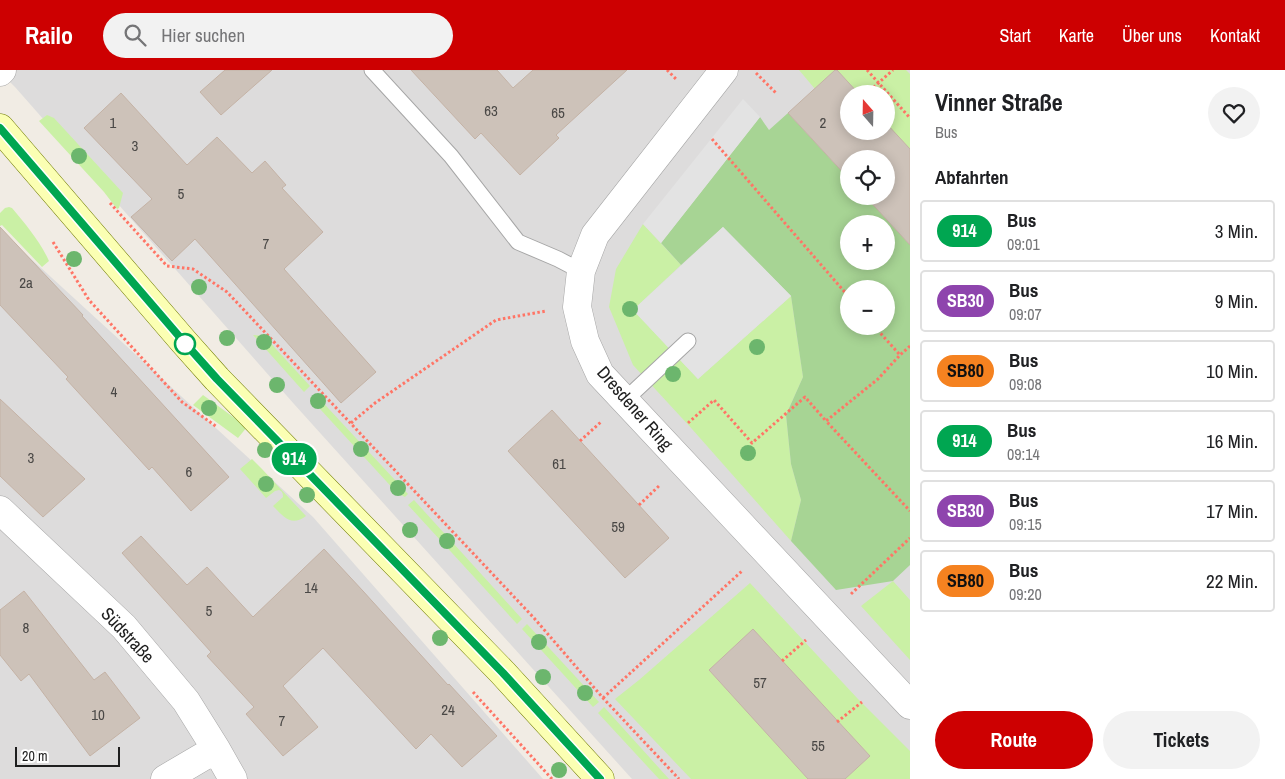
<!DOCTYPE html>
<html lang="de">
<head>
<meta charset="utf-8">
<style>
  :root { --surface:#fff; --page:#f2f2f2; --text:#202124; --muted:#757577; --line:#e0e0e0; --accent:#cd0001 }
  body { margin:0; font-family:"Archivo Narrow",sans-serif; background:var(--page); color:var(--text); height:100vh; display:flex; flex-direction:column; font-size:19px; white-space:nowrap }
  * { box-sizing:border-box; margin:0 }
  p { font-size:16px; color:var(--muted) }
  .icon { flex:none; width:28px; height:28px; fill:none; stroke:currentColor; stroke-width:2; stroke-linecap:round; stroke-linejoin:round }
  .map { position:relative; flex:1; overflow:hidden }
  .side { display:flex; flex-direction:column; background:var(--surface); width:375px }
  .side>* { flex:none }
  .badge { padding:0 10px; border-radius:16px; font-size:18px; line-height:32px }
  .needle { width:32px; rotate:340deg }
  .controls { position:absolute; left:840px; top:15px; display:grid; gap:10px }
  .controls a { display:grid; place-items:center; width:55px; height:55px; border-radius:50%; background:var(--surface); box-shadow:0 2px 12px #0003; font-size:25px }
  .scale { position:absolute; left:15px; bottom:12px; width:105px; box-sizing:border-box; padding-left:5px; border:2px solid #1f1f1f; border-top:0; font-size:14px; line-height:18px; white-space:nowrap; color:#1f1f1f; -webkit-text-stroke:4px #fff; paint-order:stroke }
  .map>.badge { position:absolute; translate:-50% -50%; box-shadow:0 0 0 2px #fff }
  h2 { padding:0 25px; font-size:19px; line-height:45px }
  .round { display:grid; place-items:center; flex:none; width:52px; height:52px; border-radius:26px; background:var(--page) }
  .headline { display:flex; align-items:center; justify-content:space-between; height:85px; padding:0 25px }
  h1 { font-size:24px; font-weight:800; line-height:38px }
  .action { display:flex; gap:10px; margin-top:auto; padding:10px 25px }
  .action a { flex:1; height:58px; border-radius:30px; background:var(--accent); color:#fff; font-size:20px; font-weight:800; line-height:58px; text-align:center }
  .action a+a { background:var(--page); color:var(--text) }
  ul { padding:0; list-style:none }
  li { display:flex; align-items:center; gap:15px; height:62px; margin:0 10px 8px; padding:0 15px; border:2px solid var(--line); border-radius:5px }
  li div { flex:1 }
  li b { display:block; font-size:19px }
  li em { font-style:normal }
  li .badge { min-width:55px; font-weight:700; text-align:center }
  header { display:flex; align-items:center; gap:30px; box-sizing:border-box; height:70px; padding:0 25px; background:var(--accent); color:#fff }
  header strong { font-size:24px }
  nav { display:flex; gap:28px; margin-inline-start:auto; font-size:18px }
  .search { width:350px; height:45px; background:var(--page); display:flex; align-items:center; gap:12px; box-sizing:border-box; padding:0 18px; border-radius:28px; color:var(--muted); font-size:19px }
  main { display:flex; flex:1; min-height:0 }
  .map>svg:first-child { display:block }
  .residential { fill:#dddcdc; fill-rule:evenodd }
  .grass { fill:#caf0a5 }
  .forest { fill:#a7d494; fill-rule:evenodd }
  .parking { fill:#e3e3e3 }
  .building { fill:#cdc2b9; stroke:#c4b2a5 }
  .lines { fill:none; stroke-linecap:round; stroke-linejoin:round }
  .lane-casing { stroke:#a6a6a6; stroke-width:17 }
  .street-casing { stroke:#a6a6a6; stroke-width:29 }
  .secondary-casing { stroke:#6f7b00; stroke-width:29 }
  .path { stroke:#ff7566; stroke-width:3; stroke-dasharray:2.5 2.5; stroke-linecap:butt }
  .lane { stroke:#fff; stroke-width:15 }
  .street { stroke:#fff; stroke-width:28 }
  .secondary { stroke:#fbffb3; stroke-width:28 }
  .tree { fill:#6cb66d }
  .line-casing { stroke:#fff; stroke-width:11 }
  .line { stroke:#00a651; stroke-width:8 }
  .stop-dot { fill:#fff; stroke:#00a651; stroke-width:2.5 }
  .labels { text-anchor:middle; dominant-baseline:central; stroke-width:4; stroke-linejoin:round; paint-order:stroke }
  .number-label { font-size:15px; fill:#4a4846 }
  .street-label { font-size:18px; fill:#1f1f1f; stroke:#fff }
</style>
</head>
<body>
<header>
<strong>Railo</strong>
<div class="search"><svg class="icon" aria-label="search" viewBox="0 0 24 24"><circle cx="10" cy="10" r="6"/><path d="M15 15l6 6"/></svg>Hier suchen</div>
<nav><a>Start</a><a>Karte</a><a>Über uns</a><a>Kontakt</a></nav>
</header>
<main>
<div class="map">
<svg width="910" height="709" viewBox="0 0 910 709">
  <rect width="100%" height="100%" fill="#f1ece4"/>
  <path class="residential" d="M0,0H910V709H632L294,334L15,17L0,2ZM849,24H886V61H849ZM849,89H886V126H849ZM849,154H886V191H849ZM849,219H886V256H849Z
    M0,162L28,186L313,447L543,709H0Z"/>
  <path class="grass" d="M799,0H835L815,19Z
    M837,0H906L910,4V79L886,54V24H859Z
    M47,45L54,48L123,123L119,138L117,139L104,122L39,51Z
    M9,137L12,138C26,155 40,171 49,191L42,197L2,155L0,156V143L5,138Z
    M643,154L681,195L633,240L698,309L791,226L803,307L786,345L791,394L801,430L791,471L692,359L633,295L609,237L616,199Z
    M253,265L264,266L310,316L304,322Z
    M315,324L408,424L405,427L397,423L310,328Z
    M203,325L247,357L238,368L193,335Z
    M252,389L262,399L306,446C291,457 284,447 273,436L283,427C283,423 282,421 279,420L275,421L266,428L240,399Z
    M414,430L522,549L517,554L408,435Z
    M893,511L910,530V590L861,536Z
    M750,513L858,629L910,681V709H845L870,686L753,559L709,600L808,709H691L615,629L639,610Z
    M527,554L599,632L593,637L522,559Z
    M604,637L669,709H659L598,643Z"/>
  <path class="forest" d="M788,43L849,109V126H865L910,175V495L893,511L836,520L791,471L801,430L791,394L786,345L803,307L791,226L723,157L681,195L661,173L760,47L769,60ZM849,154H886V191H849ZM849,219H886V256H849Z"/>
  <path class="parking" d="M743,29L760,47L661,173L643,154Z
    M723,157L791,226L698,309L633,240Z"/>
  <path class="building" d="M225,0H272L221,45L200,22Z
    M411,0H497L513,18L533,0H627L556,65L559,68L520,105L481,63L475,69Z
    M835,0H837L859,24H849V61H886V53L910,79V175L865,126H886V89H849V109L788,43Z
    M121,23L187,95L217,67L252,103L265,91L286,115L282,118L323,162L284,199L376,302L341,333L195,169L172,191L131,147L152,129L84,58Z
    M0,157L83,245L82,246L229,407L191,441L152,397L149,400L66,309L68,307L0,235Z
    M0,329L85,409L43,447L0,406Z
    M552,340L669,468L625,508L508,381Z
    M141,466L187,515L207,497L253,547L324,479L363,521L448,615L449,614L497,666L462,697L431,664L416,679L323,578L283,616L318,657L283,686L246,644L254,637L207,586L211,582L122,483Z
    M24,521L94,610L105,602L140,648L90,686L29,604L21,611L0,585V540Z
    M753,559L870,686L845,709H808L709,600Z"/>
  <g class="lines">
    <defs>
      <path id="lane" d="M372,0L451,86L518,172L558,189L581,201
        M625,330L688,271"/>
      <path id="street" d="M724,0L595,165L581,201L577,237L585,271L600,304L910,635
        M0,2L2,0
        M0,440L124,557L186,631L216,679L233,709
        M165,709L216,679"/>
      <path id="secondary" d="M0,58L184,272L217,309L503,603L600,709"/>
    </defs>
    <use href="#lane" class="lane-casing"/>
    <use href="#street" class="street-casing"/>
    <use href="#secondary" class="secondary-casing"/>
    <path class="path" d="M667,0L677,10
      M867,0L910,48
      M756,3L777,24
      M866,24L893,0
      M712,69L849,227
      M110,133L167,196L193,199L227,222L534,548L603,628L679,709
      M53,172L89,230L182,332L217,357
      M874,256L900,285
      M910,276L900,285L878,309L826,351L910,441
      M351,353L375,333L496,250L546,241
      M688,353L714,330L752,373L805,327L826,351
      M580,371L602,351
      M639,435L660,415
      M851,524L910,468
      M782,591L806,570
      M473,622L552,709
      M603,628L742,501
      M837,652L862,632"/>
    <use href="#lane" class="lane"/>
    <use href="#street" class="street"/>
    <use href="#secondary" class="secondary"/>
  </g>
  <g class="tree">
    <circle cx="79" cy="86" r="8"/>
    <circle cx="74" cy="189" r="8"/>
    <circle cx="199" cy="217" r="8"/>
    <circle cx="630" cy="239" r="8"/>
    <circle cx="227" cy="268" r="8"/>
    <circle cx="264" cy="272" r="8"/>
    <circle cx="757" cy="277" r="8"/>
    <circle cx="673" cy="304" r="8"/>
    <circle cx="277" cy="315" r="8"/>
    <circle cx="318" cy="331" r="8"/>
    <circle cx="209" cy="338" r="8"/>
    <circle cx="361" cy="379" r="8"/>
    <circle cx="265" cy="380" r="8"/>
    <circle cx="748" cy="383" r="8"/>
    <circle cx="266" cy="414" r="8"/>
    <circle cx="398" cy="418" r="8"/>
    <circle cx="307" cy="425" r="8"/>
    <circle cx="410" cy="460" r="8"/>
    <circle cx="447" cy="471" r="8"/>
    <circle cx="440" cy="568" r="8"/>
    <circle cx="539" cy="572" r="8"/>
    <circle cx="543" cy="607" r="8"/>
    <circle cx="585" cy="623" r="8"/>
    <circle cx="559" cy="700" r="8"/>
  </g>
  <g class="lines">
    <defs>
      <path id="line" d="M0,58L184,272L217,309L503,603L600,709"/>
    </defs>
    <use href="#line" class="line-casing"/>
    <use href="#line" class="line"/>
  </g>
  <circle class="stop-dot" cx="185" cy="274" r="10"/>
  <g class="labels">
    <g class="number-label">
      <text x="491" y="40">63</text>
      <text x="558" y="42">65</text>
      <text x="113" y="52">1</text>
      <text x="823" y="52">2</text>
      <text x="135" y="75">3</text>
      <text x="181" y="123">5</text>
      <text x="266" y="173">7</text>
      <text x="26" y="212">2a</text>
      <text x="114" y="321">4</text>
      <text x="31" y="387">3</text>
      <text x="559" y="393">61</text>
      <text x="189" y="401">6</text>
      <text x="618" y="456">59</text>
      <text x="311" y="517">14</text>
      <text x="209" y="540">5</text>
      <text x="26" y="557">8</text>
      <text x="760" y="612">57</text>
      <text x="448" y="639">24</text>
      <text x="98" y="644">10</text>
      <text x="282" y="650">7</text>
      <text x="818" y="675">55</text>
    </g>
    <g class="street-label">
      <text transform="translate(635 338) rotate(49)">Dresdener Ring</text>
      <text transform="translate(128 565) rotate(47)">Südstraße</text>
    </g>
  </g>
</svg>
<div class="controls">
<a><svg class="needle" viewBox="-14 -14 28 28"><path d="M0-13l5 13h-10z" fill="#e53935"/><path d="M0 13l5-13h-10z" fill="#757577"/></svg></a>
<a><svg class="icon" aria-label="locate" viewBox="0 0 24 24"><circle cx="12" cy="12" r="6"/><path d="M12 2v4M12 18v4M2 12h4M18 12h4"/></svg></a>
<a>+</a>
<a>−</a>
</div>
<div class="scale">20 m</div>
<b class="badge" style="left:294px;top:389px;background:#00a651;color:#fff">914</b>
</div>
<section class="side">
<div class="headline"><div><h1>Vinner Straße</h1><p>Bus</p></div><a class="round"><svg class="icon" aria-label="heart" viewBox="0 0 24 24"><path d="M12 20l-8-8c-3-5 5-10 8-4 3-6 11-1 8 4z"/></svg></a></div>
<h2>Abfahrten</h2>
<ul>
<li><span class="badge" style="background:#00a651;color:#fff">914</span><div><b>Bus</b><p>09:01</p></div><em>3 Min.</em></li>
<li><span class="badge" style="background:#8e44ad;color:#fff">SB30</span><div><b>Bus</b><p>09:07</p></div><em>9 Min.</em></li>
<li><span class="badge" style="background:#f58220;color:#111">SB80</span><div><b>Bus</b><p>09:08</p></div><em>10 Min.</em></li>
<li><span class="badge" style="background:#00a651;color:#fff">914</span><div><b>Bus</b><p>09:14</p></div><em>16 Min.</em></li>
<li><span class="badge" style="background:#8e44ad;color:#fff">SB30</span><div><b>Bus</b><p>09:15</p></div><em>17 Min.</em></li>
<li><span class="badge" style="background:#f58220;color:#111">SB80</span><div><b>Bus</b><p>09:20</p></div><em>22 Min.</em></li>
</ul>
<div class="action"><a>Route</a><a>Tickets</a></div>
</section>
</main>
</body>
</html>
